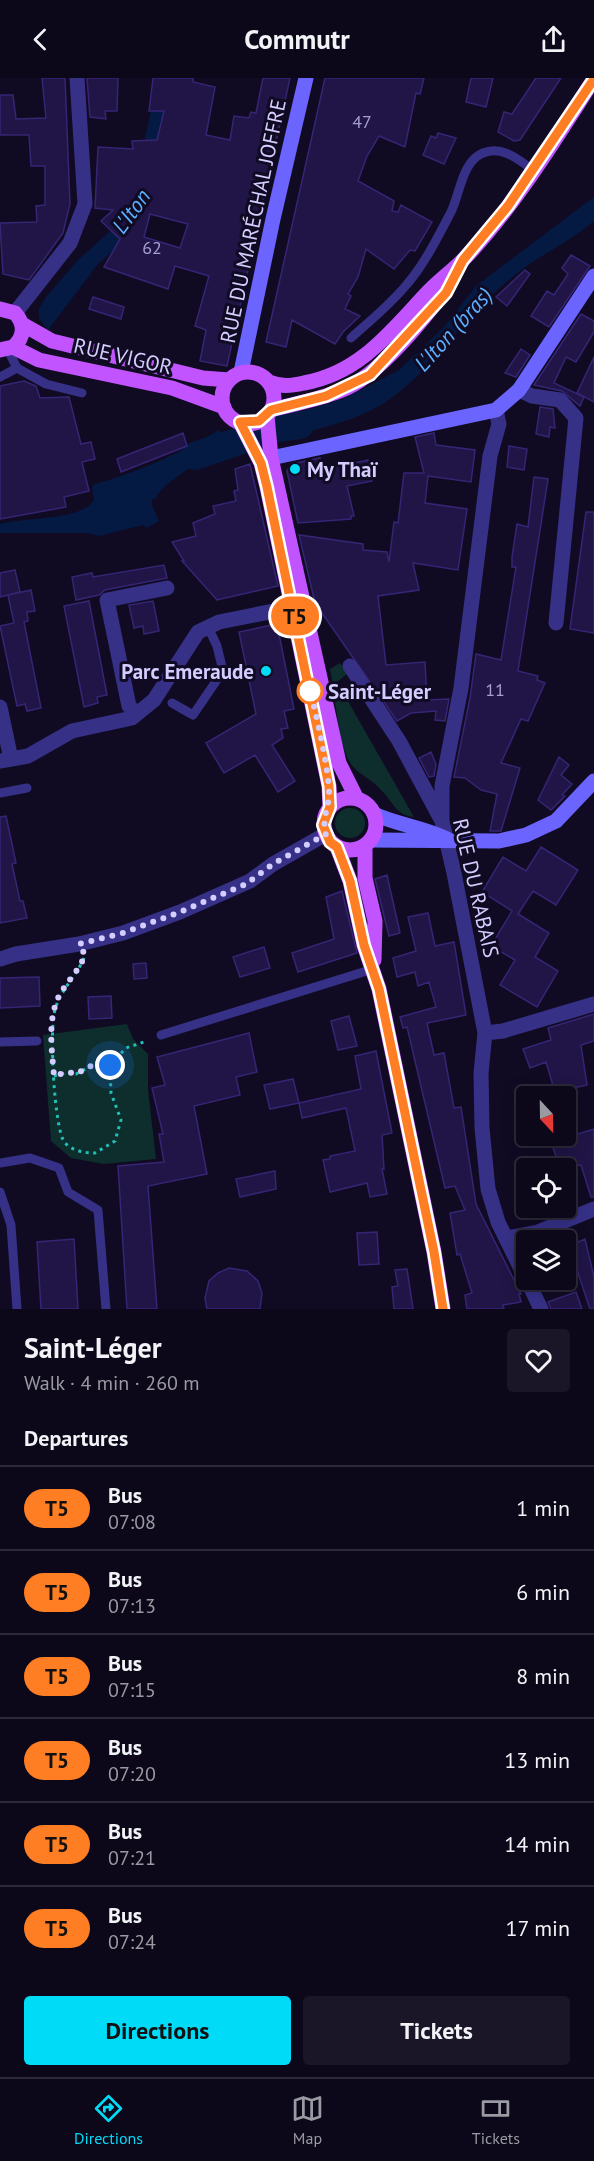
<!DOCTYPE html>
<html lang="en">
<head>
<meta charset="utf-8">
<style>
  :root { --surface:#0c081a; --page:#1a1627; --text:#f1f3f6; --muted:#9a9aa2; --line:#2c2939; --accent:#00dbf8 }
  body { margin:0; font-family:"PT Sans",sans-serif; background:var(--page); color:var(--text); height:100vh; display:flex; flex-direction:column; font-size:22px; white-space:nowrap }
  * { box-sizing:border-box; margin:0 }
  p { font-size:20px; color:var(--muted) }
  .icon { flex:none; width:33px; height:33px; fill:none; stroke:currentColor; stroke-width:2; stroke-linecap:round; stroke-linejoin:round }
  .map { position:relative; height:1231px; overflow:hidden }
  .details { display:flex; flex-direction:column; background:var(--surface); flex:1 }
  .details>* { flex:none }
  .badge { padding:0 12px; border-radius:20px; font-size:21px; line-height:39px }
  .needle { width:39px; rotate:158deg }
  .fabs { position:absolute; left:516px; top:1008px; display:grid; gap:12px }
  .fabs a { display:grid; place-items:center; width:60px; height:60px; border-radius:6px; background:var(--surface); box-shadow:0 3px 15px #0003,0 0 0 2px var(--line); font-size:30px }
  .you { position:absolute; width:30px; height:30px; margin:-15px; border:4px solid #fff; border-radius:50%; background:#1a73e8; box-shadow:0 0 0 9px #1a73e833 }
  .map>.badge { position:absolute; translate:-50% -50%; box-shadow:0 0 0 3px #fff }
  h2 { padding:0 24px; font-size:22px; line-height:54px }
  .round { display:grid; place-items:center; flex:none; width:63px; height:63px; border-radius:6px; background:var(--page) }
  .head { display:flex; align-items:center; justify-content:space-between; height:102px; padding:0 24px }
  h1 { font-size:28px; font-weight:600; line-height:45px }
  .action { display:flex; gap:12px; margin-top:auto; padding:12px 24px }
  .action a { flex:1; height:69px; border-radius:6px; background:var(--accent); color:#111; font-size:24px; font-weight:600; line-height:69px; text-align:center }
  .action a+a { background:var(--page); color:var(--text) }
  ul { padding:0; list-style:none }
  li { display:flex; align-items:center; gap:18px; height:84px; padding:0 24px; border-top:2px solid var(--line) }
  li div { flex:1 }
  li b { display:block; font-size:22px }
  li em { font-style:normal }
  li .badge { min-width:66px; font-weight:700; text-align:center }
  header { display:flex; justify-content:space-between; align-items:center; height:78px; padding:0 24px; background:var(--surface); font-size:27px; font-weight:600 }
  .menu { display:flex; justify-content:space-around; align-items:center; height:84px; border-top:2px solid var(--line); background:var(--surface); font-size:16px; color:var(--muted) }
  .menu a { display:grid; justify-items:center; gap:3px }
  .menu .active { color:var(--accent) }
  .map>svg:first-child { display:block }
  .green { fill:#0e2e2d }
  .water { fill:#041a43 }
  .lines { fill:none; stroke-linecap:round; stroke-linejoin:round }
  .river { stroke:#041a43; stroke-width:28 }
  .building { fill:#201546; stroke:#362575; stroke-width:1.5; fill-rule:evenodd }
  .path { stroke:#21c0b9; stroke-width:3; stroke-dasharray:3 4.5; stroke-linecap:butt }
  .lane { stroke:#363187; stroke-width:9 }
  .street { stroke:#363187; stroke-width:15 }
  .secondary { stroke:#6b64ff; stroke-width:15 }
  .primary { stroke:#c254ff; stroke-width:15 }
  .line-casing { stroke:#fff; stroke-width:14 }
  .line { stroke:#ff7d23; stroke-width:9 }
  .walk { stroke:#d4cdff; stroke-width:6; stroke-dasharray:0 10.8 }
  .poi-dot { fill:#00dbf8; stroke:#100b23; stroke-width:2 }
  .stop-dot { fill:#fff; stroke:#ff7d23; stroke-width:3 }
  .labels { text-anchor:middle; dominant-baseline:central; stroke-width:6; stroke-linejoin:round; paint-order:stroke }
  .number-label { font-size:18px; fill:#a79fd1 }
  .street-label { font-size:21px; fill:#d4cdff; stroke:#100b23 }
  .poi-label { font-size:21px; font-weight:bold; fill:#d4cdff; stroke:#100b23; text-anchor:start }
  .stop-label { font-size:21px; font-weight:bold; fill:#d4cdff; stroke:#100b23; text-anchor:start }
  .water-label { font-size:22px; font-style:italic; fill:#5bb0ff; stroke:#100b23 }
</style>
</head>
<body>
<header><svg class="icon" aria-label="back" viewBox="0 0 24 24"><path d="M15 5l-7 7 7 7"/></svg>Commutr<svg class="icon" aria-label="share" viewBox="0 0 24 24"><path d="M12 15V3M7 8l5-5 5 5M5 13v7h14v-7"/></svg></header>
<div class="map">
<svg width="594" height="1231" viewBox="0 0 594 1231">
  <rect width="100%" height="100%" fill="#100b23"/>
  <path class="green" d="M340,585L347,596L337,604L414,739C395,737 393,723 380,711C371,700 356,696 349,683C338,662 335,615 330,591Z
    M335 745a15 15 0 1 1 30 0a15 15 0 1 1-30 0Z
    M127,946L133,961L148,976V1012L156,1081L104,1086L71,1080L51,1063L43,957Z"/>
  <path class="water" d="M169,9L156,73L118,168L98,186L48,252L39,240V231L46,219L78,182L118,146L144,65L152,27Z
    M594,119V143C569,165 537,178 511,200C465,237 434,293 384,325C352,345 313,352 276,361L278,340L343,321L399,292L445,248L476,208Z
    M219,352L237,374C228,382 218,381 206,383C195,385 158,409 156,421H152V427L159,443L147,450L143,447L99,458L88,455H0V446C25,439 81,443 94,422L92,409L95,406C139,394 180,375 219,352Z"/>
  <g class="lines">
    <path class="river" d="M195,378L277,350L300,347"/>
  </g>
  <path class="building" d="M42,0H65L70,126L63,155L29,202L3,196L0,145L37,144L36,128L45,127V88H31L29,57H0V17H13L16,41L46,40Z
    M87,0H118L117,33H105L106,41L90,39Z
    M153,0H193V4L215,9L206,57L230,62L234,38L249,40L251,34L256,35L263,0H290L227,288L200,283L206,252L195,248L209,198L175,188L168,211L104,189L120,161L101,143L113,132L95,130L98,69L133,71L132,63L157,62L164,33H149ZM150,136L188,146L180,170L144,159Z
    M325,0H424L420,16L416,15L405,69L379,58L367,78L358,103L394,123L392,133L398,134L401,127L432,144L415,173L410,172L394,191L366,171L358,199L348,216L351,218L345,231L360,238L343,254L335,266L292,242L286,269L266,264Z
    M471,0H493L486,29L466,24Z
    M536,0H561L520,62L514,63L498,54L504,34L512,36Z
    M438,55L456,60L444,86L423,77L431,58L436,60Z
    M571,177L590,188L549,249L531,238L547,213L554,217L568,196L562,190Z
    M525,192L530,196L507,228L496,219Z
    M93,219L124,229L121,241L89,231Z
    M581,236L594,243V254L576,284L566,279L554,305L584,319L580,328L562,313L534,307Z
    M521,271L530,277L516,299L505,295Z
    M594,279V324L577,315Z
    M24,303L36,308L40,320L69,319L81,366L91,364L95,381L82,384L89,413L64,419L66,429L0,441V308Z
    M540,329L553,331L555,350L550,349L549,359L536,356Z
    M183,355L187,368L121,394L117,381Z
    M434,355L436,367L475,372L471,404L428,398L425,425L467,431L458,492L413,485L419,512L378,518L386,587L425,584L427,622L449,621L445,643L435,642L436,633L411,635L397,643L315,525L299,457L363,466V472L387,474L389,484L394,444L398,445L404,395H424L415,359Z
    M509,368L527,371L524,392L507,389Z
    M320,380L323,392L368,382L372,403L347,408L354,438H351V441L298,445L287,393L292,386Z
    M250,386L278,508L217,522L182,483H184L172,464L196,458L193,445L215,436L213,428L236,423L234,413L238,412L235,391Z
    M534,399L548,401L518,593L538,598L537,602L545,605L528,643L521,641L501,685L520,690L501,753H490L497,716L481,712L465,700L454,699L470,620L476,576L501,582L516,489H512V479L517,446L528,449Z
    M586,434H594V555L570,551Z
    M164,487L167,500L105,512L99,517L76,522L72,499L92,495L93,499Z
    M15,492L20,514L0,519V495Z
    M31,512L35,533L27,534L28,543L24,544L41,630L27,633L25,626L17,628L0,548L14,545L8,517Z
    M89,523L107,617L97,619L98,625L84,629L64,528Z
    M153,523L159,553L144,556L143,548L134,550L129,527Z
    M277,546L294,631L284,633L288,650L281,651L283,660L272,667L295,703L278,714L255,677L224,695L206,665L256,636L239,554Z
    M431,674L436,686L434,698L429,699L419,680Z
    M559,679L569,687L561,697L572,706L562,717L565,718L551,732L538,722Z
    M6,738L16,785L12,786L20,823H23L27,840L0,845V739Z
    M541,769L578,792L556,827L533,813L518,836L549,855L535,879L558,893L537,929L500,907L515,882L491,868L512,833L482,814L503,779L526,793Z
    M387,797L400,855L389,858L375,801Z
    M342,813L357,875L298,894L292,875L334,861L326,819Z
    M428,835L435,868L454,864L466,937L427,945L434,977L444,975L454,1030L461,1029L476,1126L521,1216H519L521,1224L503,1227L504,1231H467L465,1217L472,1215L460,1176L457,1177L450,1135L465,1132L455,1108L445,1110L407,949L403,950L400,939L436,929L429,904L418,908L415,894L397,899L393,880L416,873L408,839Z
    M264,869L270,890L240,899L233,879Z
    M146,885L147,900L134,901L133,886Z
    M39,899L40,928L0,930V900Z
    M111,918L112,940L89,941L88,919Z
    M594,936V963L581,967L587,1007L555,1014L546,984L530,990L523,971L551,962L548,950Z
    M349,938L357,968L338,972L331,943Z
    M249,955L257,994L236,999L240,1017L194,1028L207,1096L148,1108L157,1231H127L118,1088L164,1084L159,1056H163L152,1010L165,1007L157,979Z
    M376,973L392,1055L382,1057L384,1091H382L387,1116L370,1119L367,1105L330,1114L323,1082L330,1081V1078L355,1073L346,1030L302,1040L299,1025L361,1011L355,978Z
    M293,1001L299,1025L270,1031L264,1007Z
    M594,1051V1119H591L581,1087L560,1090L551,1064Z
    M275,1093L276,1111L240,1119L236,1101Z
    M377,1154L379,1186L359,1187L357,1155Z
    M74,1161L78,1231H41L37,1164Z
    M585,1161L594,1199V1231H590L574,1183L566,1186V1169Z
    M229,1190L247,1193L258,1203L262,1215L260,1231H207L205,1220L209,1203L218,1195Z
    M407,1191L413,1231H394L392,1209L398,1208L395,1192Z
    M576,1214L582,1231H551L548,1224Z"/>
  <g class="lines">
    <path class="path" d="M84,880C76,899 60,912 55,932C49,950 54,1053 65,1065C73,1073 85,1075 95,1075L115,1063L121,1042L111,1015L110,987L126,970L147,963
      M54,998L68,994L76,996L100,983L110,987"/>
    <path class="lane" d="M351,260C371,242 391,226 408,205C425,185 439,157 451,134C460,116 462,83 483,75C502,67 519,82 533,92
      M17,290L46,306L82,315
      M0,299L17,290L8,272
      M172,625L193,637L223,593L217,568L208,549
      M0,715L27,710
      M161,957L373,891
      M0,964L37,963
      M0,1085L30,1080L59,1090L68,1114L98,1132L106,1231
      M0,1114L11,1147L17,1231"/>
    <path class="street" d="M15,235L70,165L85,126L77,0
      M519,312L532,318L560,322L576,340L556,545
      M350,588L399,663L442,743L454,795L485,955L481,995L482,1050L488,1111L498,1144L526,1201
      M0,629L11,681
      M137,636L129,628L107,522L167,510
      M0,683L28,678L72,653L132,640L154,622L198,554L219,544L294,529
      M442,740V708L461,610L490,378L499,346L496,332
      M0,881L16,876L79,866L123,855L180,834L250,803L273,786L326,756
      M485,955L503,953L594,926
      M507,1160L538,1154L594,1131
      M527,1202L541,1231"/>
    <path class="secondary" d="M241,294L273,141L306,0
      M271,380L496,332L519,312L594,198
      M374,736C398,747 423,749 447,761
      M371,762L499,763L526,757L556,743L594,703"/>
    <path class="primary" d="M0,231L15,235C25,246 25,259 13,269L0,272
      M22,246L52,263L203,300L229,302
      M13,269L39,282L172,310L224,329
      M222 320a26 26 0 1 1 52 0a26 26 0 1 1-52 0Z
      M269,304C282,309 290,308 304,305C361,295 392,252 429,213C440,202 452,193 463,182C514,129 554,63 594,1
      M271,332C297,325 323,321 347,310C383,293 438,227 457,192
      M267,338L271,380L339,685L357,721
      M240,344L261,385L267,409L329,708L330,729
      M324 746a26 26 0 1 1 52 0a26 26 0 1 1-52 0Z
      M365,768V800L375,843L374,882
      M337,769L350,803L364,867L379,911L434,1174L443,1231"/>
  </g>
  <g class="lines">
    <defs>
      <path id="line" d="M443,1231L434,1174L379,911L364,867L350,803L337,769L330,764L323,747L330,729L329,708L267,409L261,385L240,344L259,343L271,332L326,318L370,297L446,215L463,182L508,128L594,1"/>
    </defs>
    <use href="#line" class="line-casing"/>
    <use href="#line" class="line"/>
    <path class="walk" d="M110,987L100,983L76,996L68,994L54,998C52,973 47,942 59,918C67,903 79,893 85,877L79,866L123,855L180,834L246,806L273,786L326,756C321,739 330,730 329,711C327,682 316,636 310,613"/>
  </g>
  <g class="poi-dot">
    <circle cx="295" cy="391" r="6"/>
    <circle cx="266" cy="593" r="6"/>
  </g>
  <circle class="stop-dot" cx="310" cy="613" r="12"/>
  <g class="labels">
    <g class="number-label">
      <text x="362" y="43">47</text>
      <text x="152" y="169">62</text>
      <text x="495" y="611">11</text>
    </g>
    <g class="street-label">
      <text transform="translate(253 143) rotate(-78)">RUE DU MARÉCHAL JOFFRE</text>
      <text transform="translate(123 278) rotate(13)">RUE VIGOR</text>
      <text transform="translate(476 810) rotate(77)">RUE DU RABAIS</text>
    </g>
    <g class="poi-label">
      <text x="307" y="391">My Thaï</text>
      <text x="254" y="593" text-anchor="end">Parc Emeraude</text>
    </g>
    <g class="stop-label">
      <text x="328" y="613">Saint-Léger</text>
    </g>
    <g class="water-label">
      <text transform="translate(131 133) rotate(-54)">L'Iton</text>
      <text transform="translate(453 251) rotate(-48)">L'Iton (bras)</text>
    </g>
  </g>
</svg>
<div class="fabs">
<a><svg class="needle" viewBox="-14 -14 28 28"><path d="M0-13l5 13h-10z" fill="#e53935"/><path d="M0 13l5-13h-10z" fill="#9a9aa2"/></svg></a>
<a><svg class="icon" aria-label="locate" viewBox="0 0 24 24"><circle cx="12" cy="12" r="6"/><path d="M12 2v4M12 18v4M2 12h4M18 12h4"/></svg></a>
<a><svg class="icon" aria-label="layers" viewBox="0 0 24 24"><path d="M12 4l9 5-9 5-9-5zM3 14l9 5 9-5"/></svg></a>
</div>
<div class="you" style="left:110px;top:987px"></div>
<b class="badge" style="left:295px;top:538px;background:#ff7d23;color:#111">T5</b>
</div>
<section class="details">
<div class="head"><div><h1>Saint-Léger</h1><p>Walk · 4 min · 260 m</p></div><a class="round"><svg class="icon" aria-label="heart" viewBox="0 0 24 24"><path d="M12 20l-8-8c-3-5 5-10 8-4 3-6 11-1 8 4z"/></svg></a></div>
<h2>Departures</h2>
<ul>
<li><span class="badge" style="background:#ff7d23;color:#111">T5</span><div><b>Bus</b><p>07:08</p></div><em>1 min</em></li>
<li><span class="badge" style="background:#ff7d23;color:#111">T5</span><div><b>Bus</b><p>07:13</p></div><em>6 min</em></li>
<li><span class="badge" style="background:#ff7d23;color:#111">T5</span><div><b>Bus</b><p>07:15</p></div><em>8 min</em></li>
<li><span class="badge" style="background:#ff7d23;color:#111">T5</span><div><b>Bus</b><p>07:20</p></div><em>13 min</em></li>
<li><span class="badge" style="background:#ff7d23;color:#111">T5</span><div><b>Bus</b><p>07:21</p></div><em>14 min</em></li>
<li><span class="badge" style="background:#ff7d23;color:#111">T5</span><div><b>Bus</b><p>07:24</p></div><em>17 min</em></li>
</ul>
<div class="action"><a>Directions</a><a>Tickets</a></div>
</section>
<nav class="menu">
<a class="active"><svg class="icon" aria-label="directions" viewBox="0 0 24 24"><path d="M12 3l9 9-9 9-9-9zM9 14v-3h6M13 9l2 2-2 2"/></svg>Directions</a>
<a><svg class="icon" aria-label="map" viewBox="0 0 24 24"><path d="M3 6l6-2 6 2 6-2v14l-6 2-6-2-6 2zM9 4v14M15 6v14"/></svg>Map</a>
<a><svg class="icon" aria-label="tickets" viewBox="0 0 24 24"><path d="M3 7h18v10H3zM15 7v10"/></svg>Tickets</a>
</nav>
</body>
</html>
